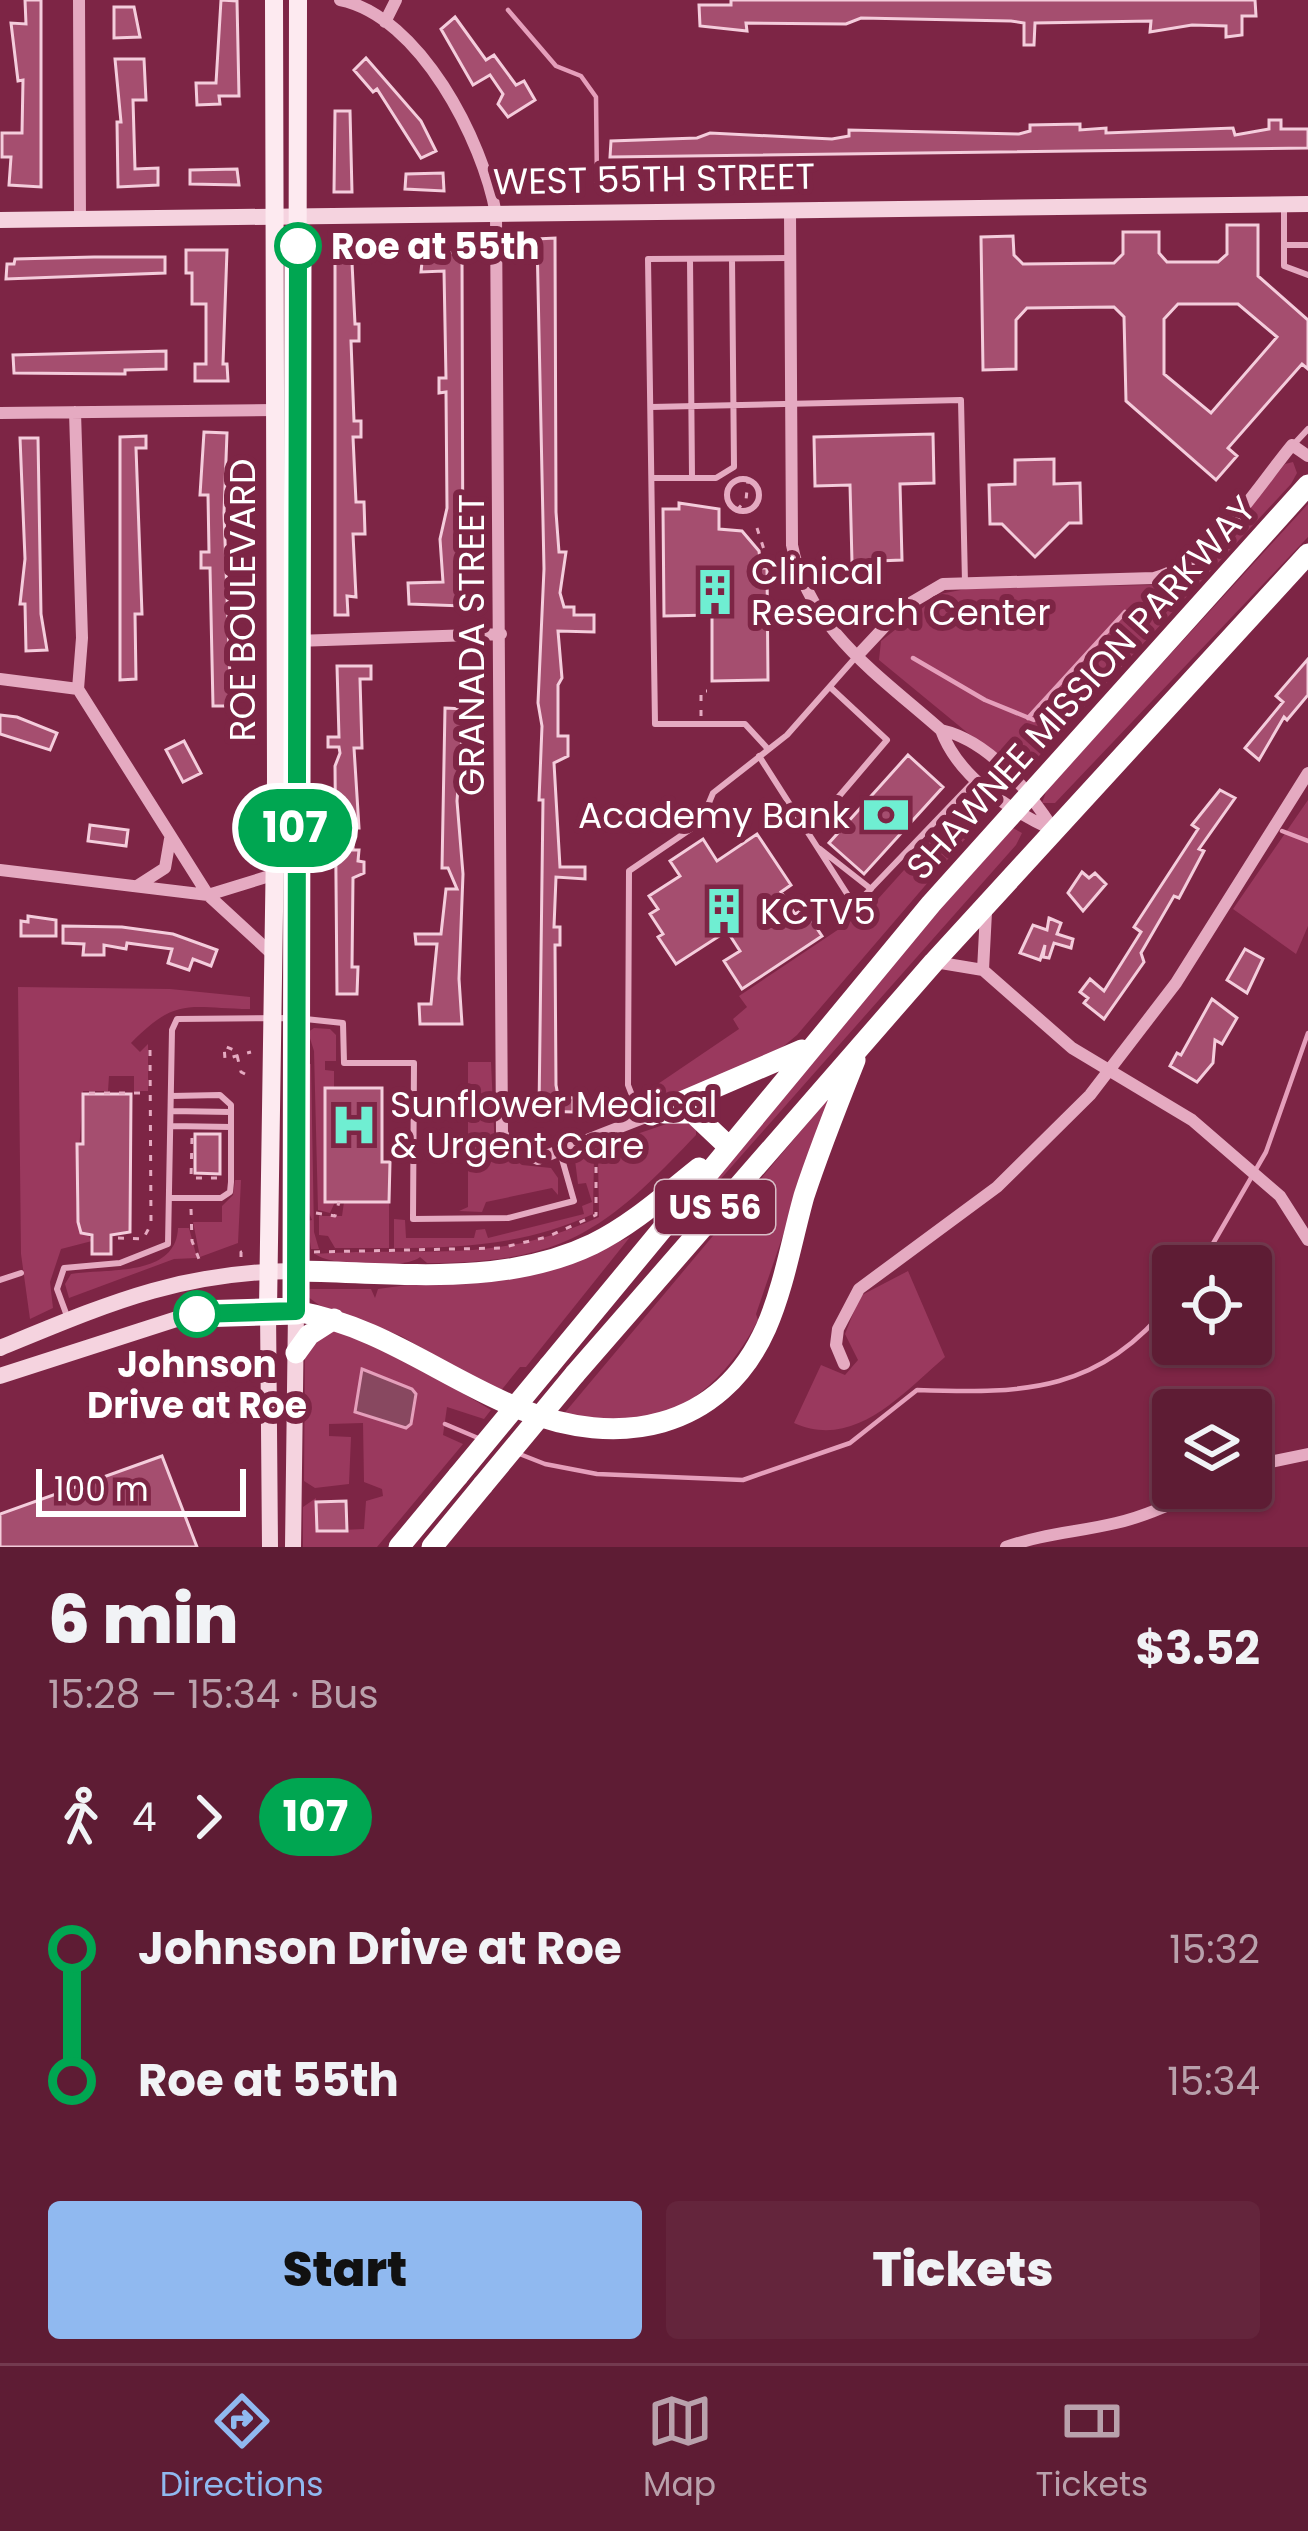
<!DOCTYPE html>
<html lang="en">
<head>
<meta charset="utf-8">
<style>
  :root { --surface:#5e1c34; --page:#64253c; --text:#f1f3f6; --muted:#b9a1ac; --line:#733a4f; --accent:#90b9f0 }
  body { margin:0; font-family:Poppins,sans-serif; background:var(--page); color:var(--text); height:100vh; display:flex; flex-direction:column; font-size:45px; white-space:nowrap }
  * { box-sizing:border-box; margin:0 }
  p { font-size:39px; color:var(--muted) }
  .icon { flex:none; width:66px; height:66px; fill:none; stroke:currentColor; stroke-width:2; stroke-linecap:round; stroke-linejoin:round }
  .map { position:relative; height:1547px; overflow:hidden }
  .sheet { display:flex; flex-direction:column; background:var(--surface); flex:1 }
  .sheet>* { flex:none }
  .badge { padding:0 24px; border-radius:39px; font-size:42px; line-height:78px }
  .tools { position:absolute; left:1152px; top:1245px; display:grid; gap:24px }
  .tools a { display:grid; place-items:center; width:120px; height:120px; border-radius:12px; background:var(--surface); box-shadow:0 3px 9px #0004,0 0 0 3px var(--line); font-size:60px }
  .scale { position:absolute; left:36px; bottom:30px; width:210px; box-sizing:border-box; padding-left:12px; border:6px solid #fff; border-top:0; font-size:33px; line-height:42px; white-space:nowrap; color:#fff; -webkit-text-stroke:9px #7d2545; paint-order:stroke }
  .map>.badge { position:absolute; translate:-50% -50%; box-shadow:0 0 0 6px #fff }
  .legs { display:flex; align-items:center; gap:18px; height:132px; padding:0 48px; font-size:39px }
  .legs p { margin-inline-start:auto }
  .head { display:flex; align-items:center; justify-content:space-between; height:204px; padding:0 48px }
  h1 { font-size:66px; font-weight:800; line-height:90px }
  .button { display:flex; gap:24px; margin-top:auto; padding:24px 48px }
  .button a { flex:1; height:138px; border-radius:12px; background:var(--accent); color:#111; font-size:48px; font-weight:800; line-height:138px; text-align:center }
  .button a+a { background:var(--page); color:var(--text) }
  ul { padding:0 48px; list-style:none }
  li { display:flex; align-items:center; gap:42px; height:132px; font-size:45px }
  li i { display:grid; place-items:center; width:18px; height:100%; margin:0 15px; background:currentColor }
  li i::after { content:''; width:30px; height:30px; margin:-15px; border:9px solid; border-radius:50%; background:var(--surface) }
  li p { margin-inline-start:auto }
  li:first-child i { background:linear-gradient(#0000 50%,currentColor 0) }
  li:last-child i { background:linear-gradient(currentColor 50%,#0000 0) }
  .tab-bar { display:flex; justify-content:space-around; align-items:center; height:168px; border-top:3px solid var(--line); background:var(--surface); font-size:33px; color:var(--muted) }
  .tab-bar a { display:grid; justify-items:center; gap:6px }
  .tab-bar .on { color:var(--accent) }
  .map>svg:first-child { display:block }
  .green { fill:#9a395e }
  .water { fill:#884860; stroke:#e59fbb; stroke-width:3 }
  .lines { fill:none; stroke-linecap:round; stroke-linejoin:round }
  .stream { stroke:#e59fbb; stroke-width:4.5 }
  .building { fill:#a54e6f; stroke:#f4cddc; stroke-width:3; fill-rule:evenodd }
  .path { stroke:#e5aac1; stroke-width:3; stroke-dasharray:6 9; stroke-linecap:butt }
  .lane { stroke:#e5aac1; stroke-width:6 }
  .street { stroke:#e5aac1; stroke-width:12 }
  .secondary { stroke:#f5d3df; stroke-width:16 }
  .primary { stroke:#fdeaf0; stroke-width:18 }
  .highway { stroke:#fff; stroke-width:21 }
  .highway-bridge { stroke:#fff; stroke-width:21 }
  .line-1-casing { stroke:#fff; stroke-width:27 }
  .line-1 { stroke:#00a651; stroke-width:18 }
  .stop-1-dot { fill:#fff; stroke:#00a651; stroke-width:6 }
  .labels { text-anchor:middle; dominant-baseline:central; stroke-width:12; stroke-linejoin:round; paint-order:stroke }
  .shield { fill:#7d2545; stroke:#d8bec7; stroke-width:3 }
  .shield-label { font-size:33px; font-weight:bold; fill:#fff }
  .street-label { font-size:36px; fill:#fff; stroke:#7d2545 }
  .stop-label { font-size:36px; font-weight:bold; fill:#fff; stroke:#7d2545; text-anchor:start }
  .poi-label { font-size:36px; fill:#fff; stroke:#7d2545; text-anchor:start }
</style>
</head>
<body>
<div class="map">
<svg width="1308" height="1547" viewBox="0 0 1308 1547">
  <rect width="100%" height="100%" fill="#7d2545"/>
  <path class="green" d="M1293,462L1297,473L1291,484L1025,771L1003,762L879,660L881,641L940,594L971,588L1153,585L1181,579L1195,570L1285,464Z
    M1308,504V537L1055,803H1042L1047,789Z
    M975,791L985,802L984,817L797,1035L772,1056L660,1101L649,1090L739,1029L733,1019L747,1007L739,996L869,909Z
    M1308,800V926L1296,954L1233,909Z
    M1013,828L1022,833L1016,845L656,1252L927,923Z
    M18,987L170,989L250,997V1009C188,1008 177,996 131,1043L140,1052L148,1044V1091H134V1076H109L108,1091H83L76,1199L78,1221L92,1241L61,1249L50,1282L53,1308L30,1319L21,1254Z
    M314,1028L330,1029L336,1035V1061H325V1070L334,1071V1088L325,1089V1201L335,1202L330,1213L318,1210L314,1051L308,1032Z
    M468,1062H491L495,1151L499,1148L522,1165L551,1168L558,1178V1195L552,1188L486,1202L482,1212L459,1211L468,1207V1150L458,1146L468,1143Z
    M304,1064H311L314,1232L319,1249H311L307,1221L312,1220L305,1203Z
    M831,1095L756,1314L758,1320C734,1366 694,1413 638,1419C614,1422 587,1417 562,1416Z
    M681,1119L696,1127V1135C605,1231 564,1263 427,1263L420,1257C406,1269 333,1267 315,1254C426,1246 491,1266 599,1217L598,1153L594,1155L593,1214C527,1244 466,1248 394,1248V1219L405,1220L406,1238H474L476,1230L485,1229L488,1238L584,1214L582,1206L592,1202L586,1183L578,1184L575,1160L581,1153Z
    M235,1180H241L238,1243L200,1257L193,1222H222V1206L233,1195Z
    M344,1202H389V1248H335L328,1236L319,1235V1216H342Z
    M178,1228H189L197,1258L174,1259L69,1298L65,1284L71,1274C105,1268 176,1278 178,1228Z
    M630,1237L526,1367H520L499,1393L401,1336L319,1305L304,1294L310,1289H371L375,1298L378,1289L572,1262Z
    M908,1271L945,1357C901,1395 854,1450 794,1423L821,1365L845,1375L858,1360L845,1334L860,1296Z
    M333,1330L398,1355L491,1410L484,1419L447,1407L443,1435L463,1444L377,1547H303V1507L316,1498L317,1531L364,1529L366,1501L383,1496L382,1489L364,1482L363,1423L329,1424V1436L351,1437L349,1484L315,1488L304,1481L305,1350Z"/>
  <path class="water" d="M362,1369L412,1389L416,1394L411,1424L406,1428L355,1412Z"/>
  <g class="lines">
    <path class="stream" d="M508,10L556,66L581,76L596,97L597,185
      M913,658L985,700L1034,720
      M1028,718L1125,612
      M1282,831L1308,841
      M1200,1266L1266,1152L1308,1033
      M445,1424L478,1438
      M517,1453L545,1464L597,1474L743,1480L850,1443L917,1390C1027,1394 1100,1392 1173,1300"/>
  </g>
  <path class="building" d="M25,0H41V187L9,185L11,157H2V133H22L23,80L18,81L11,23L26,24Z
    M221,0L237,1L239,96H219L220,104L197,105L196,83H216Z
    M731,0H1255L1256,16H1242V35L1226,37V26L1192,25L1150,32L1151,21L1035,23L1034,45H1024V23L1011,21L861,18L846,24L746,23L747,31L700,26L699,5H731Z
    M114,7H134L140,37L114,38Z
    M455,17L486,60L494,55L516,85L524,81L535,100L508,117L498,104L503,94L490,75L473,85L441,29Z
    M366,58L421,121L436,151L421,158L377,89L373,92L354,70Z
    M115,59H144L146,100H133L135,169L158,168V185L118,187L117,122H121Z
    M335,111H350L352,192H334Z
    M1269,120H1281V129H1308V148L610,157L611,141L697,138L710,133L832,139L849,136V130L1019,134L1030,131V125L1080,124V130L1106,128V133L1233,128L1235,135L1269,129Z
    M237,169L239,185L190,184V170Z
    M443,173L444,191L405,189L406,174Z
    M1227,225H1258V276L1308,320V369L1302,364L1228,448L1237,456L1216,480L1126,401L1124,317L1114,307L1027,308L1016,320V369L983,370L981,237L1013,236L1014,255L1023,264L1114,263L1123,254V232H1159V253L1167,262H1218L1227,254ZM1178,304H1238L1277,337L1211,413L1164,374V319Z
    M555,238L556,512L559,552H566L560,593L564,607H574V615H594V632L558,631L562,678L558,685V736H568V756L554,763L560,867H585V879L556,877L554,927H560V945H555L556,1085L558,1096L573,1098V1112L539,1111L543,800H539L542,726L538,703L544,569L537,239Z
    M351,242L355,324H359V341H351L354,421H361V437H353L356,502H364L365,534H353L356,597L347,596L348,615H335V243Z
    M186,250H227L223,364H227L228,381H195V364H206V304H192V273H186Z
    M423,252L462,253L463,606L409,604L408,583L443,582L440,539L447,508L446,392L439,393V378H446L444,271L421,272Z
    M94,257H165V273L6,279L7,264H14L15,259Z
    M166,351V369L125,370V374L14,373L13,355Z
    M204,432L227,433L224,513L231,706H213L210,568H201V552H209L208,495H200Z
    M933,434L934,483L900,484L902,560L852,562L850,485L815,486L814,437Z
    M146,436V448H136L142,614H135L136,679L120,680V437Z
    M20,438H38L41,614L47,650L26,651L25,604H20L25,559Z
    M1054,459V484L1080,483L1081,523H1069L1035,557L1002,524H990L989,485L1015,484V460Z
    M679,503L719,509V529L742,531L759,551L761,568H767L768,680L712,681V615L664,616L663,509H679Z
    M1308,659V695L1287,720L1284,717L1259,760L1245,748L1283,702L1276,696Z
    M337,666H371V679H360L362,748H354L359,828H353V850H359L358,861L364,862V873L353,878L352,967H358L357,994H337L335,766L340,753L339,747H328V737H339Z
    M445,708L464,709L457,801L463,874L459,979L462,1024H420L419,1004H431L437,944H416L415,934H441L446,889H457L448,868H442Z
    M0,715L17,717L57,733L50,750L0,734Z
    M184,741L201,773L183,782L166,750Z
    M908,755L943,787L864,874L829,843Z
    M1220,790L1235,798L1199,849L1204,851L1179,898L1174,896L1141,953L1144,962L1104,1019L1084,1003L1088,998L1080,992L1090,979L1104,991L1141,932L1134,927L1198,829L1192,825Z
    M90,825L128,830L126,846L88,841Z
    M757,834L791,885L781,892L795,914L804,909L822,936L742,989L724,961L740,951L727,931L676,964L658,937L663,934L650,914L658,909L649,896L680,876L670,861L703,839L717,861Z
    M1082,872L1089,878L1095,873L1106,884L1083,911L1068,893Z
    M28,916L56,920V936H21V921L28,922Z
    M1049,918L1061,923L1057,934L1073,939L1071,948L1054,943L1049,958L1043,957L1045,945L1040,960L1020,953L1033,925L1047,930Z
    M63,926L122,927L173,934L217,950L211,966L193,959L189,970L168,963L172,949L127,943L126,949L104,945V955H83L84,944L63,943Z
    M1245,949L1263,959L1247,993L1227,980Z
    M1212,999L1237,1018L1222,1044L1215,1040L1213,1063L1197,1082L1170,1066L1177,1053L1181,1055Z
    M325,1088H382V1162H390L389,1202H325Z
    M83,1094H131L130,1232L111,1235V1254H92V1235L81,1233L78,1222L77,1144H83Z
    M195,1134H220V1174L195,1173Z
    M162,1456L197,1547H0V1514Z
    M346,1501L347,1531H317L316,1502Z"/>
  <g class="lines">
    <path class="path" d="M737,510L746,500L748,480
      M757,528L769,565L760,564
      M701,716V691H707
      M150,1050L151,1226
      M245,1074L241,1072L236,1051L224,1046L225,1059L251,1052
      M89,1093H147
      M192,1138L191,1178H220
      M191,1209L192,1241L199,1259
      M316,1213L335,1216L339,1202
      M118,1238L143,1239L149,1228
      M314,1252L500,1248L547,1237L596,1215V1153
      M241,1257V1252H247"/>
    <path class="lane" d="M1284,208V266L1308,275
      M1284,245H1308
      M690,259L692,477
      M651,407L961,400L965,583
      M1295,443L1308,429
      M652,478H716L734,467L732,259
      M727 495a16 16 0 1 1 32 0a16 16 0 1 1-32 0Z
      M830,687L887,740L835,801
      M768,749L745,724H655L648,259L788,258
      M759,756L851,900H860L974,781
      M820,849L871,889
      M171,1111L231,1112
      M640,1116L628,1085L629,871L701,822L713,793L787,735L855,658
      M171,1126L231,1127
      M170,1198H221L230,1192L231,1182V1105L220,1095L171,1096
      M0,1280L21,1273
      M67,1316L57,1289L64,1268L120,1263L168,1244L172,1030L177,1019L296,1018L343,1023L344,1063H414L413,1219L508,1218L574,1201L560,1152"/>
    <path class="street" d="M79,0L80,219
      M340,0C420,16 483,141 496,214L502,1133L510,1147L538,1159L651,1115
      M385,22L396,0
      M790,211L792,545C808,629 880,676 941,730C990,741 1028,790 1054,830
      M75,412L82,638L78,689L208,895L271,953
      M0,413L275,410
      M296,641L501,634
      M858,655L902,608L943,584L1154,578C1213,562 1254,491 1292,445L1308,456
      M0,679L78,689
      M941,730C958,777 1009,810 1053,830
      M0,870L208,895L276,874
      M137,886L165,868L170,839
      M935,962L983,970L1072,1048L1192,1120L1280,1196L1308,1240
      M983,970L986,912
      M844,1364L836,1345L838,1329L859,1289L997,1187L1090,1095L1176,983L1308,773
      M1251,1466L1308,1454
      M1006,1547C1042,1534 1078,1532 1116,1523C1147,1516 1175,1503 1203,1488"/>
    <path class="secondary" d="M0,220L1308,204
      M268,1309L270,1547
      M0,1348C105,1305 180,1271 297,1271
      M0,1376L186,1316L213,1311H296L293,1547"/>
    <path class="primary" d="M268,1309L276,779L274,0
      M296,1311L298,0"/>
    <path class="highway" d="M664,1113H693L728,1146
      M651,1115L802,1050
      M297,1271C394,1272 502,1288 593,1244C632,1225 665,1195 699,1168
      M296,1311C383,1327 440,1376 520,1409C617,1449 720,1431 766,1328C784,1287 792,1239 804,1196C819,1150 837,1105 855,1060
      M296,1353L309,1335L334,1319
      M549,1366L931,904L1308,485
      M575,1374L934,962L1308,554
      M399,1547L458,1476
      M432,1547L483,1485"/>
    <path class="highway-bridge" d="M458,1476L549,1366
      M483,1485L575,1374"/>
  </g>
  <g class="lines">
    <defs>
      <path id="line-1" d="M197,1314L296,1311L298,246"/>
    </defs>
    <use href="#line-1" class="line-1-casing"/>
    <use href="#line-1" class="line-1"/>
  </g>
  <defs>
    <symbol id="building-bare" viewBox="-9 -9 18 18"><path d="M-4-6H4V6H1V3H-1V6H-4ZM-2.5-4.3h1.7v1.8h-1.7ZM.8-4.3h1.7v1.8H.8ZM-2.5-1h1.7V.8h-1.7ZM.8-1h1.7V.8H.8Z" fill="#6feed2" stroke="#7d2545" stroke-width="2.5" paint-order="stroke"/></symbol>
    <symbol id="bank-bare" viewBox="-9 -9 18 18"><path d="M-6-4H6V4H-6ZM0-2.3a2.3 2.3 0 1 0 0 4.6a2.3 2.3 0 1 0 0-4.6Z" fill="#6feed2" stroke="#7d2545" stroke-width="2.5" paint-order="stroke"/></symbol>
    <symbol id="hospital-bare" viewBox="-9 -9 18 18"><path d="M-5-5h3v3.5h4V-5h3V5h-3V1.5h-4V5h-3Z" fill="#6feed2" stroke="#7d2545" stroke-width="2.5" paint-order="stroke"/></symbol>
  </defs>
  <g fill-rule="evenodd">
    <use href="#building-bare" x="682" y="559" width="66" height="66"/>
    <use href="#bank-bare" x="853" y="782" width="66" height="66"/>
    <use href="#building-bare" x="691" y="878" width="66" height="66"/>
    <use href="#hospital-bare" x="321" y="1092" width="66" height="66"/>
  </g>
  <g class="stop-1-dot">
    <circle cx="298" cy="246" r="21"/>
    <circle cx="197" cy="1314" r="21"/>
  </g>
  <g class="labels">
    <rect class="shield" x="655" y="1180" width="120" height="54" rx="9"/>
    <g class="shield-label">
      <text x="715" y="1207">US 56</text>
    </g>
    <g class="street-label">
      <text transform="translate(654 179) rotate(-1)">WEST 55TH STREET</text>
      <text transform="translate(242 600) rotate(-90)">ROE BOULEVARD</text>
      <text transform="translate(471 645) rotate(-90)">GRANADA STREET</text>
      <text transform="translate(1081 688) rotate(-48)">SHAWNEE MISSION PARKWAY</text>
    </g>
    <g class="stop-label">
      <text x="331" y="246">Roe at 55th</text>
      <text x="197" y="1364" text-anchor="middle">Johnson<tspan x="197" dy="41">Drive at Roe</tspan></text>
    </g>
    <g class="poi-label">
      <text x="751" y="571">Clinical<tspan x="751" dy="41">Research Center</tspan></text>
      <text x="850" y="815" text-anchor="end">Academy Bank</text>
      <text x="760" y="911">KCTV5</text>
      <text x="390" y="1104">Sunflower Medical<tspan x="390" dy="41">&amp; Urgent Care</tspan></text>
    </g>
  </g>
</svg>
<div class="tools">
<a><svg class="icon" aria-label="locate" viewBox="0 0 24 24"><circle cx="12" cy="12" r="6"/><path d="M12 2v4M12 18v4M2 12h4M18 12h4"/></svg></a>
<a><svg class="icon" aria-label="layers" viewBox="0 0 24 24"><path d="M12 4l9 5-9 5-9-5zM3 14l9 5 9-5"/></svg></a>
</div>
<div class="scale">100 m</div>
<b class="badge" style="left:295px;top:828px;background:#00a651;color:#fff">107</b>
</div>
<section class="sheet">
<div class="head"><div><h1>6 min</h1><p>15:28 – 15:34 · Bus</p></div><b>$3.52</b></div>
<div class="legs"><svg class="icon" aria-label="walk" viewBox="0 0 24 24"><circle cx="13" cy="4" r="2"/><path d="M13 8l-2 6 4 7M11 14l-3 7M7 12l3-4h3l4 4"/></svg>4<svg class="icon" aria-label="forward" viewBox="0 0 24 24"><path d="M9 5l7 7-7 7"/></svg><b class="badge" style="background:#00a651;color:#fff">107</b></div>
<ul>
<li><i style="color:#00a651"></i><b>Johnson Drive at Roe</b><p>15:32</p></li>
<li><i style="color:#00a651"></i><b>Roe at 55th</b><p>15:34</p></li>
</ul>
<div class="button"><a>Start</a><a>Tickets</a></div>
</section>
<nav class="tab-bar">
<a class="on"><svg class="icon" aria-label="directions" viewBox="0 0 24 24"><path d="M12 3l9 9-9 9-9-9zM9 14v-3h6M13 9l2 2-2 2"/></svg>Directions</a>
<a><svg class="icon" aria-label="map" viewBox="0 0 24 24"><path d="M3 6l6-2 6 2 6-2v14l-6 2-6-2-6 2zM9 4v14M15 6v14"/></svg>Map</a>
<a><svg class="icon" aria-label="tickets" viewBox="0 0 24 24"><path d="M3 7h18v10H3zM15 7v10"/></svg>Tickets</a>
</nav>
</body>
</html>
